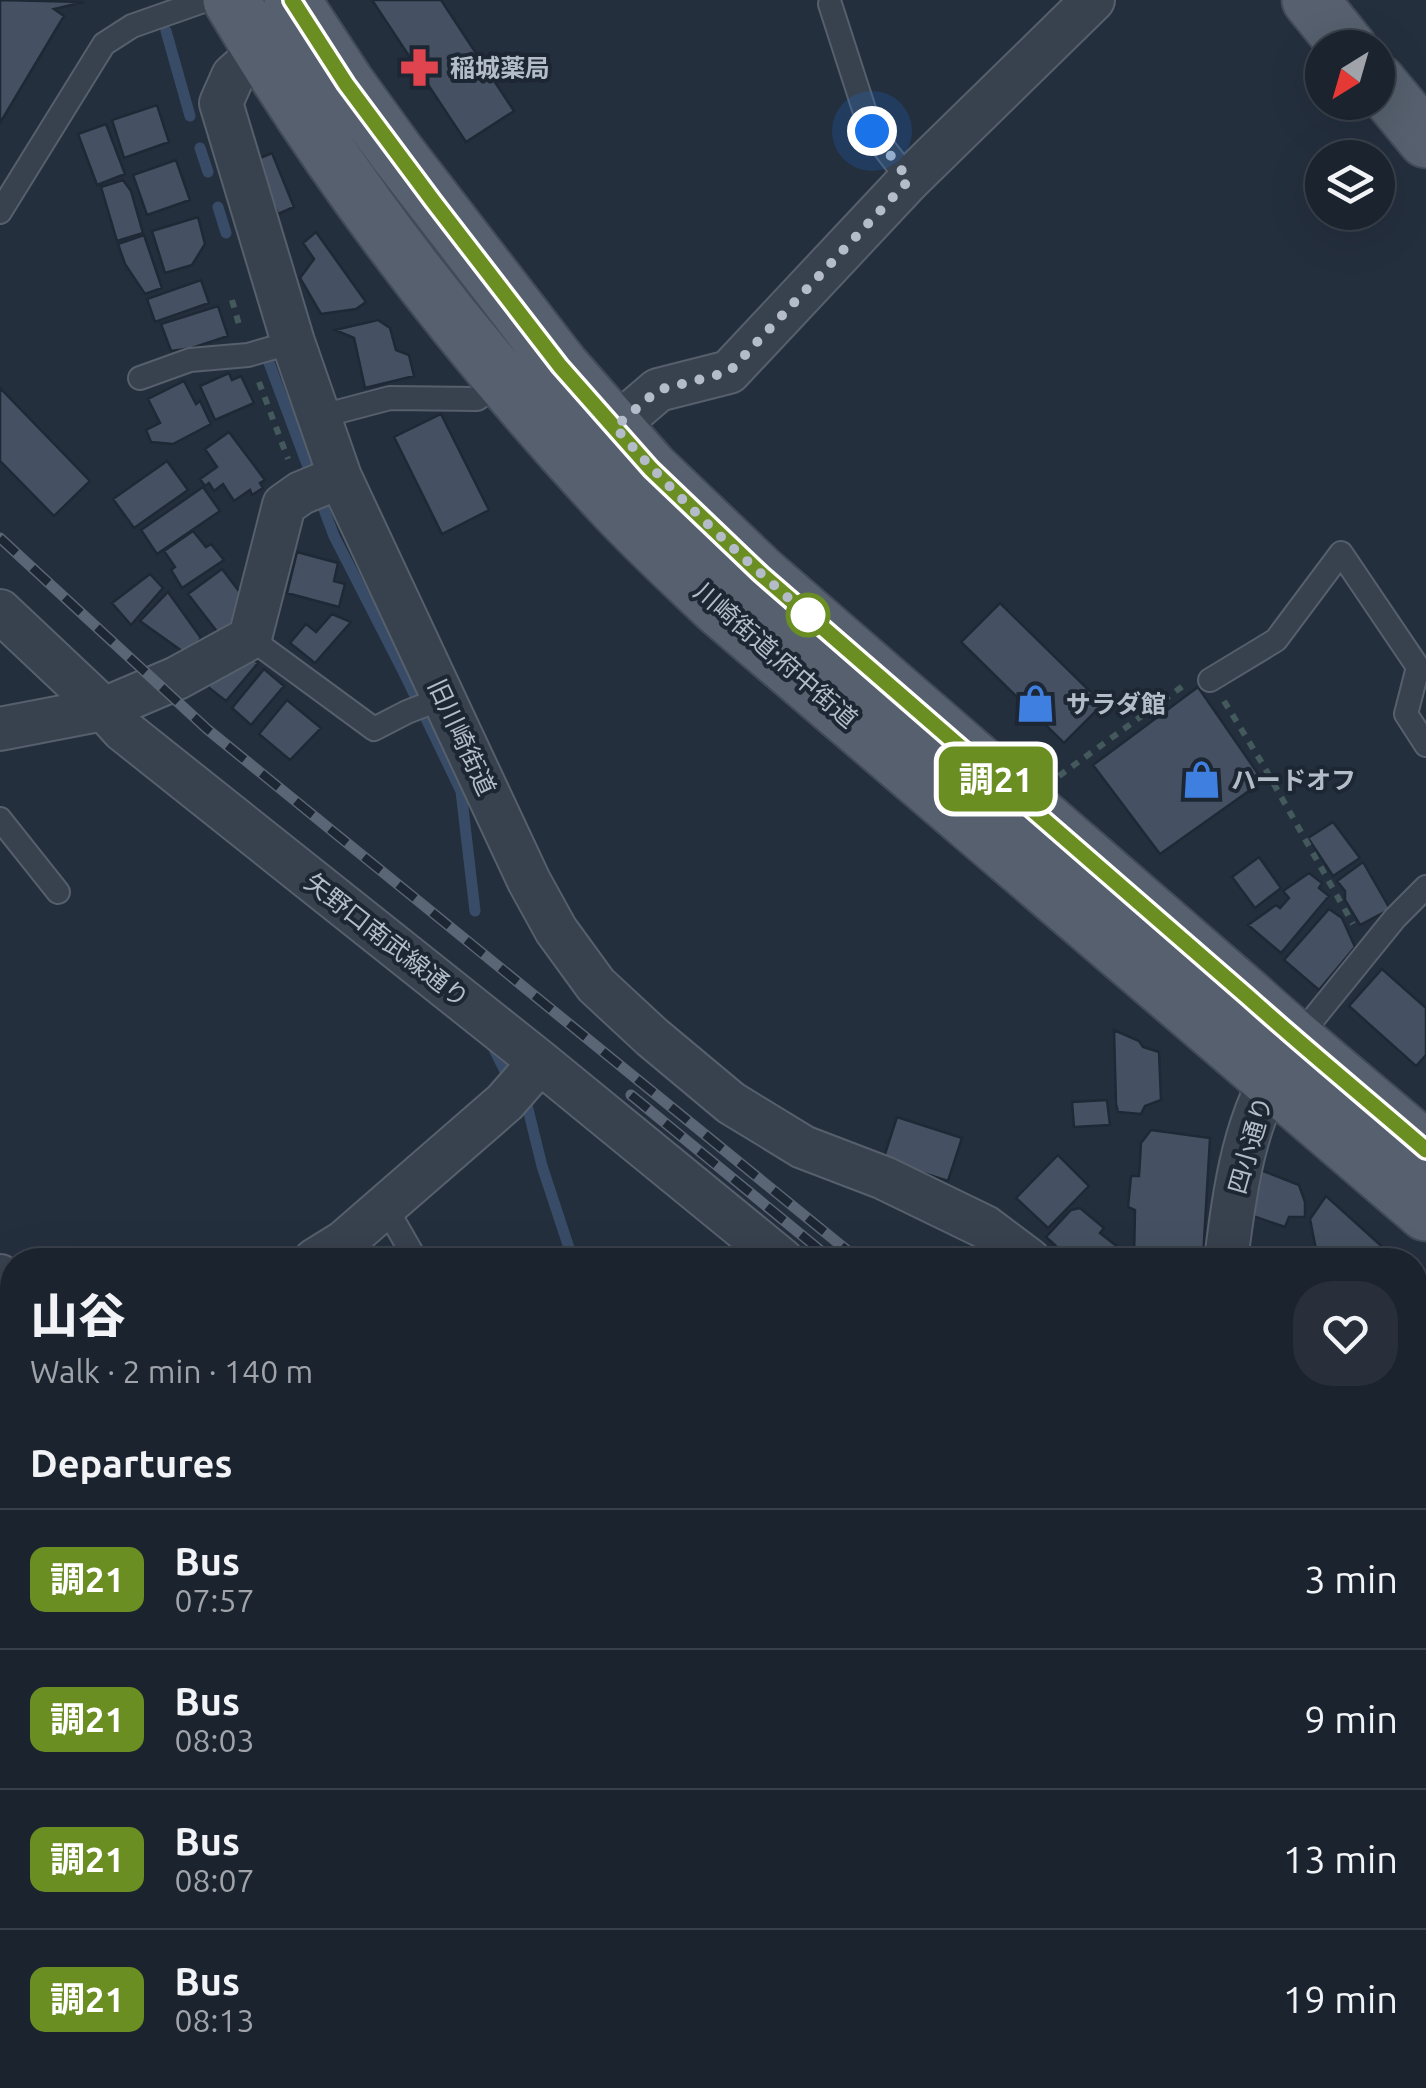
<!DOCTYPE html>
<html lang="en">
<head>
<meta charset="utf-8">
<style>
  :root { --surface:#1b232e; --page:#282f3a; --text:#f1f3f6; --muted:#a0a4aa; --line:#39404a }
  body { margin:0; font-family:Ubuntu,"Noto Sans JP",sans-serif; background:var(--page); color:var(--text); height:100vh; display:flex; flex-direction:column; font-size:38px; white-space:nowrap }
  * { box-sizing:border-box; margin:0 }
  p { font-size:32px; color:var(--muted) }
  .icon { flex:none; width:55px; height:55px; fill:none; stroke:currentColor; stroke-width:2; stroke-linecap:round; stroke-linejoin:round }
  .map { position:relative; flex:1; overflow:hidden }
  .drawer { position:absolute; left:0px; top:1248px; width:1428px; height:842px; display:flex; flex-direction:column; background:var(--surface); border-radius:40px 40px 0 0; box-shadow:0 10px 40px #0002,0 0 0 2px var(--line) }
  .drawer>* { flex:none }
  .badge { padding:0 20px; border-radius:15px; font-size:35px; line-height:65px }
  .needle { width:65px; rotate:217deg }
  .controls { position:absolute; left:1305px; top:30px; display:grid; gap:20px }
  .controls a { display:grid; place-items:center; width:90px; height:90px; border-radius:50%; background:var(--surface); box-shadow:0 10px 40px #0002,0 0 0 2px var(--line); font-size:50px }
  .you { position:absolute; width:50px; height:50px; margin:-25px; border:8px solid #fff; border-radius:50%; background:#1a73e8; box-shadow:0 0 0 15px #1a73e833 }
  .map>.badge { position:absolute; translate:-50% -50%; box-shadow:0 0 0 5px #fff }
  h2 { padding:0 30px; font-size:38px; line-height:90px }
  .round { display:grid; place-items:center; flex:none; width:105px; height:105px; border-radius:40px; background:var(--page) }
  .summary { display:flex; align-items:center; justify-content:space-between; height:170px; padding:0 30px }
  h1 { font-size:48px; font-weight:800; line-height:75px }
  ul { padding:0; list-style:none }
  li { display:flex; align-items:center; gap:30px; height:140px; padding:0 30px; border-top:2px solid var(--line) }
  li div { flex:1 }
  li b { display:block; font-size:38px }
  li em { font-style:normal }
  li .badge { min-width:110px; font-weight:700; text-align:center }
  .map>svg:first-child { display:block }
  .lines { fill:none; stroke-linecap:round; stroke-linejoin:round }
  .stream { stroke:#394c67; stroke-width:11 }
  .building { fill:#455162; stroke:#1f2835; stroke-width:2.5 }
  .service-casing { stroke:#565f6c; stroke-width:26 }
  .minor-casing { stroke:#565f6c; stroke-width:46 }
  .primary-casing { stroke:#414a57; stroke-width:59 }
  .path { stroke:#44595c; stroke-width:6; stroke-dasharray:8 8; stroke-linecap:butt }
  .service { stroke:#38414e; stroke-width:22 }
  .minor { stroke:#38414e; stroke-width:42 }
  .primary { stroke:#56606e; stroke-width:55 }
  .rail-casing { stroke:#5a6575; stroke-width:11 }
  .rail { stroke:#1d2633; stroke-width:8; stroke-dasharray:22; stroke-linecap:butt }
  .line-casing { stroke:#fff; stroke-width:22 }
  .line { stroke:#6b8e23; stroke-width:15 }
  .walk { stroke:#b4bcc9; stroke-width:10; stroke-dasharray:0 18 }
  .stop-dot { fill:#fff; stroke:#6b8e23; stroke-width:5 }
  .labels { text-anchor:middle; dominant-baseline:central; stroke-width:8; stroke-linejoin:round; paint-order:stroke }
  .poi-label { font-size:25px; font-weight:bold; fill:#b4bcc9; stroke:#1d2633; text-anchor:start }
  .street-label { font-size:25px; fill:#b4bcc9; stroke:#1d2633 }
</style>
</head>
<body>
<div class="map">
<svg width="1426" height="2088" viewBox="0 0 1426 2088">
  <rect width="100%" height="100%" fill="#242f3e"/>
  <g class="lines">
    <path class="stream" d="M166,31L190,116
      M200,148L208,172
      M218,207L226,233
      M268,360L334,536L404,673L461,791L475,911
      M494,1049L511,1083
      M523,1097L526,1101L542,1166L573,1260
      M0,1569L12,1585
      M1303,2078L1345,2088"/>
  </g>
  <path class="building" d="M0,0L84,2L54,9L64,16L0,123Z
    M372,0H441L514,111L466,142Z
    M157,105L169,142L124,158L112,120Z
    M106,124L125,174L97,185L78,134Z
    M272,153L294,207L278,214L255,160Z
    M176,160L190,200L147,215L133,175Z
    M123,180L131,191L143,233L117,241L101,187Z
    M198,217L205,244L192,265L165,273L152,231Z
    M316,232L366,302L356,309L321,314L300,278L314,259L303,243Z
    M144,235L162,288L145,294L125,264L118,244Z
    M201,280L209,303L155,322L147,299Z
    M218,306L228,336L192,348L171,351L161,324Z
    M378,320L390,328L396,350L409,355L414,376L365,388L354,338L335,330Z
    M229,373L232,380L241,376L254,403L215,420L200,386Z
    M184,381L196,404L200,401L211,424L173,444L151,442L146,430L160,423L148,399Z
    M0,388L90,481L54,516L0,461Z
    M441,414L489,510L442,534L394,437Z
    M229,432L265,480L260,483L263,488L252,495L250,490L234,501L223,484L214,491L209,483L205,486L200,479L217,467L205,449Z
    M167,461L188,490L134,528L113,499Z
    M203,487L220,511L157,554L141,530Z
    M193,531L206,547L211,544L224,560L182,588L171,570L175,567L164,551Z
    M297,552L338,563L334,581L345,584L339,607L287,593Z
    M222,569L255,612L222,638L188,594Z
    M150,574L163,588L131,625L112,603Z
    M168,592L201,638L189,656L140,621Z
    M1000,603L1103,704L1064,743L961,642Z
    M332,614L351,622L315,663L290,643L306,624L316,632Z
    M240,648L258,663L226,701L208,687Z
    M264,669L284,686L251,725L232,708Z
    M1198,687L1263,781L1160,854L1093,765Z
    M287,700L321,728L290,760L259,734Z
    M1333,822L1360,858L1333,876L1308,838Z
    M1259,857L1281,888L1255,908L1232,877Z
    M1363,862L1390,909L1360,925L1345,900V891L1337,881Z
    M1309,873L1322,883L1319,888L1329,896L1281,953L1248,925L1276,905L1280,908L1289,898L1283,891Z
    M1329,909L1342,918L1355,947L1319,990L1284,960Z
    M1382,969L1426,1008V1055L1416,1066L1349,1006Z
    M1114,1030L1139,1041L1143,1047L1159,1052L1161,1100L1145,1106L1141,1114L1118,1112L1116,1104Z
    M1107,1100L1110,1125L1074,1127L1072,1102Z
    M897,1117L962,1138L948,1181L883,1160Z
    M1151,1130L1210,1138L1203,1258L1134,1256L1135,1210L1128,1207L1131,1176H1139L1141,1143Z
    M1058,1155L1089,1186L1048,1228L1016,1198Z
    M1258,1169L1299,1185L1305,1202V1217H1289L1285,1227L1247,1214Z
    M1326,1196L1397,1260H1318L1310,1219Z
    M1080,1208L1104,1228L1100,1233L1123,1251L1113,1260H1071L1046,1237L1071,1210Z
    M1415,1317L1426,1326V1342L1422,1341L1415,1349Z
    M5,1479L12,1490V1516L0,1524V1483Z
    M12,1835V1974L0,1984V1845Z
    M185,2078H212L204,2088H199Z"/>
  <g class="lines">
    <defs>
      <path id="service" d="M830,4L871,131L909,180
        M0,212L104,44L132,26L206,0
        M140,378L190,360L248,355L293,342
        M318,417L390,398L477,399L503,381
        M250,638L374,729L407,712L443,698
        M1210,680L1276,640L1341,553L1418,667L1406,714L1426,745
        M0,819L58,892
        M1297,1039L1395,918L1426,887
        M385,1206L416,1260
        M1415,1405L1426,1391"/>
      <path id="minor" d="M284,35L261,51L233,76L221,103L293,342L340,477L529,881L556,930L596,985L652,1037L731,1103L803,1147L884,1178L985,1227L1029,1260
        M615,427L658,390L729,372L909,180L1093,0
        M0,611L104,709L123,730L540,1062L782,1260
        M0,729L104,709L177,678L250,638L284,505L301,493L340,477
        M315,1260L344,1242L505,1102L540,1062
        M1226,1260C1235,1189 1244,1116 1285,1056
        M0,1276L12,1289
        M0,1599L12,1616
        M1415,1783L1426,1792
        M1415,1911L1426,1918
        M465,2078L483,2088
        M850,2078L862,2088
        M511,2088L517,2078
        M1256,2088L1258,2079"/>
      <path id="primary" d="M231,0C337,180 468,348 610,501C644,538 681,572 718,607L1426,1213
        M292,0L347,84L397,153L561,366L651,469L761,574L1248,997C1306,1050 1367,1099 1426,1150
        M1310,0L1349,48
        M1378,82L1426,140"/>
    </defs>
    <use href="#service" class="service-casing"/>
    <use href="#minor" class="minor-casing"/>
    <use href="#primary" class="primary-casing"/>
    <path class="path" d="M232,300L240,328
      M259,382L288,459
      M1224,701L1262,763L1353,924
      M1059,776L1183,686
      M31,2088L40,2078"/>
    <use href="#service" class="service"/>
    <use href="#minor" class="minor"/>
    <use href="#primary" class="primary"/>
    <defs>
      <path id="rail" d="M0,538L207,729L859,1260
        M631,1095L832,1260
        M1415,1711L1426,1721
        M1415,1737L1426,1746"/>
    </defs>
    <use href="#rail" class="rail-casing"/>
    <use href="#rail" class="rail"/>
  </g>
  <g class="lines">
    <defs>
      <path id="line" d="M292,0L346,84L433,201L560,366L651,469L761,574L1248,997C1306,1049 1367,1099 1426,1150"/>
    </defs>
    <use href="#line" class="line-casing"/>
    <use href="#line" class="line"/>
    <path class="walk" d="M808,615L818,624C747,562 677,499 615,427L658,390L729,372L909,180L872,131"/>
  </g>
  <defs>
    <symbol id="pharmacy-bare" viewBox="-9 -9 18 18"><path d="M-2-6h4v4h4v4h-4v4h-4v-4h-4v-4h4Z" fill="#e0444e" stroke="#1d2633" stroke-width="2.5" paint-order="stroke"/></symbol>
    <symbol id="shop-bare" viewBox="-9 -9 18 18"><path d="M-5-2.5h2.3a2.7 3.5 0 0 1 5.4 0H5L5.5 6h-11ZM-1.5-2.5h3a1.5 2.3 0 0 0-3 0Z" fill="#3f7fe0" stroke="#1d2633" stroke-width="2.5" paint-order="stroke"/></symbol>
  </defs>
  <g fill-rule="evenodd">
    <use href="#pharmacy-bare" x="392" y="40" width="55" height="55"/>
    <use href="#shop-bare" x="1008" y="676" width="55" height="55"/>
    <use href="#shop-bare" x="1174" y="752" width="55" height="55"/>
  </g>
  <circle class="stop-dot" cx="808" cy="615" r="20"/>
  <g class="labels">
    <g class="poi-label">
      <text x="450" y="68">稲城薬局</text>
      <text x="1066" y="704">サラダ館</text>
      <text x="1231" y="780">ハードオフ</text>
    </g>
    <g class="street-label">
      <text transform="translate(776 655) rotate(41)">川崎街道;府中街道</text>
      <text transform="translate(462 737) rotate(65)">旧川崎街道</text>
      <text transform="translate(387 940) rotate(38)">矢野口南武線通り</text>
      <text transform="translate(1250 1145) rotate(-74)">四小通り</text>
    </g>
  </g>
</svg>
<div class="controls">
<a><svg class="needle" viewBox="-14 -14 28 28"><path d="M0-13l5 13h-10z" fill="#e53935"/><path d="M0 13l5-13h-10z" fill="#a0a4aa"/></svg></a>
<a><svg class="icon" aria-label="layers" viewBox="0 0 24 24"><path d="M12 4l9 5-9 5-9-5zM3 14l9 5 9-5"/></svg></a>
</div>
<div class="you" style="left:872px;top:131px"></div>
<b class="badge" style="left:996px;top:779px;background:#6b8e23;color:#fff">調21</b>
<section class="drawer">
<div class="summary"><div><h1>山谷</h1><p>Walk · 2 min · 140 m</p></div><a class="round"><svg class="icon" aria-label="heart" viewBox="0 0 24 24"><path d="M12 20l-8-8c-3-5 5-10 8-4 3-6 11-1 8 4z"/></svg></a></div>
<h2>Departures</h2>
<ul>
<li><span class="badge" style="background:#6b8e23;color:#fff">調21</span><div><b>Bus</b><p>07:57</p></div><em>3 min</em></li>
<li><span class="badge" style="background:#6b8e23;color:#fff">調21</span><div><b>Bus</b><p>08:03</p></div><em>9 min</em></li>
<li><span class="badge" style="background:#6b8e23;color:#fff">調21</span><div><b>Bus</b><p>08:07</p></div><em>13 min</em></li>
<li><span class="badge" style="background:#6b8e23;color:#fff">調21</span><div><b>Bus</b><p>08:13</p></div><em>19 min</em></li>
</ul>
</section>
</div>
</body>
</html>
